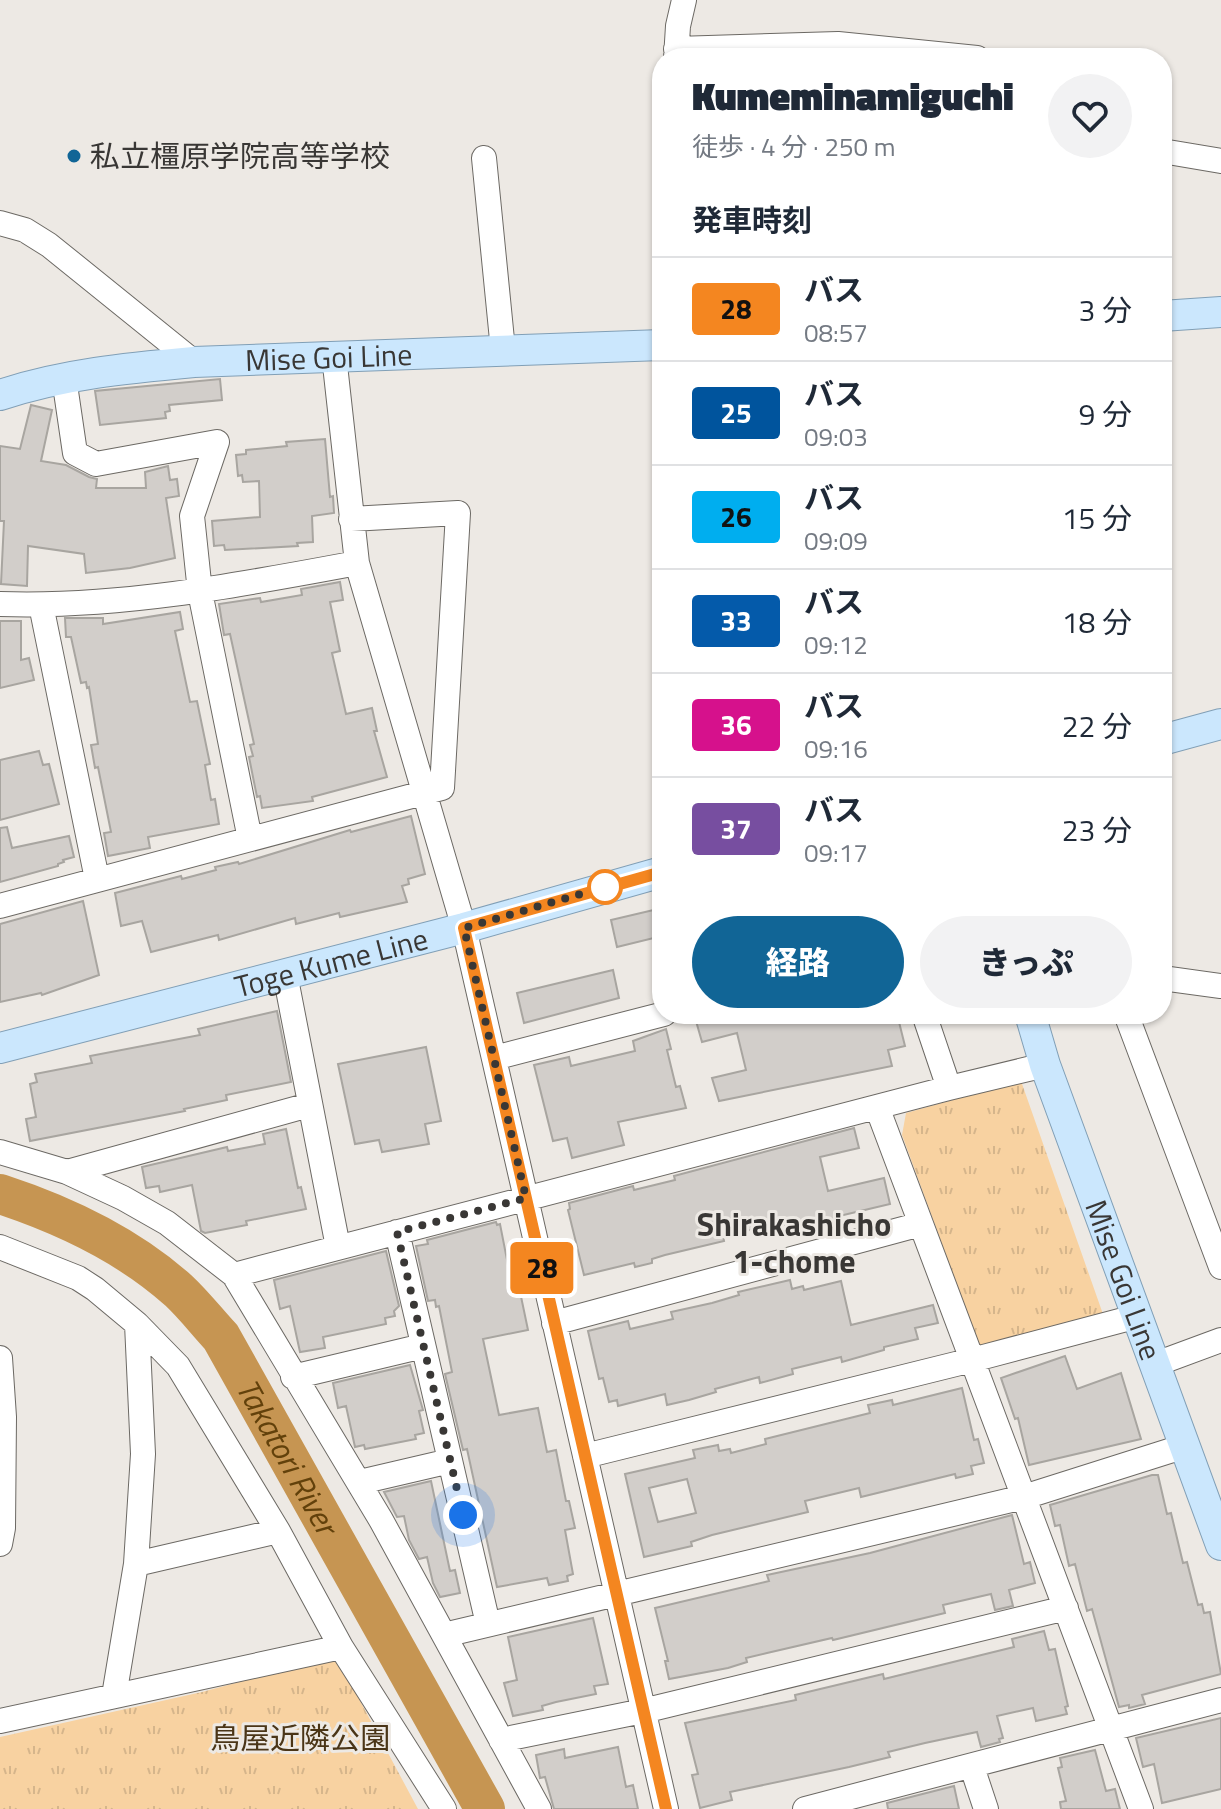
<!DOCTYPE html>
<html lang="ja">
<head>
<meta charset="utf-8">
<style>
  :root { --surface:#fff; --page:#f2f2f3; --text:#1f2937; --muted:#747a83; --line:#e0e1e3; --accent:#116596 }
  body { margin:0; font-family:"Titillium Web","Noto Sans JP",sans-serif; background:var(--page); color:var(--text); height:100vh; display:flex; flex-direction:column; font-size:30px; white-space:nowrap }
  * { box-sizing:border-box; margin:0 }
  p { font-size:26px; color:var(--muted) }
  .icon { flex:none; width:44px; height:44px; fill:none; stroke:currentColor; stroke-width:2; stroke-linecap:round; stroke-linejoin:round }
  .map { position:relative; flex:1; overflow:hidden }
  .panel { position:absolute; left:652px; top:48px; width:520px; height:976px; display:flex; flex-direction:column; background:var(--surface); border-radius:32px; box-shadow:0 2px 6px #0004 }
  .panel>* { flex:none }
  .badge { padding:0 16px; border-radius:6px; font-size:28px; line-height:52px }
  .you { position:absolute; width:40px; height:40px; margin:-20px; border:6px solid #fff; border-radius:50%; background:#1a73e8; box-shadow:0 0 0 12px #1a73e833 }
  .map>.badge { position:absolute; translate:-50% -50%; box-shadow:0 0 0 4px #fff }
  h2 { padding:0 40px; font-size:30px; line-height:72px }
  .round { display:grid; place-items:center; flex:none; width:84px; height:84px; border-radius:42px; background:var(--page) }
  .summary { display:flex; align-items:center; justify-content:space-between; height:136px; padding:0 40px }
  h1 { font-size:38px; font-weight:800; line-height:60px }
  .button { display:flex; gap:16px; margin-top:auto; padding:16px 40px }
  .button a { flex:1; height:92px; border-radius:48px; background:var(--accent); color:#fff; font-size:32px; font-weight:800; line-height:92px; text-align:center }
  .button a+a { background:var(--page); color:var(--text) }
  ul { padding:0; list-style:none }
  li { display:flex; align-items:center; gap:24px; height:104px; padding:0 40px; border-top:2px solid var(--line) }
  li div { flex:1 }
  li b { display:block; font-size:30px }
  li em { font-style:normal }
  li .badge { min-width:88px; font-weight:700; text-align:center }
  .map>svg:first-child { display:block }
  .park { fill:url(#park-tufts) }
  .lines { fill:none; stroke-linecap:round; stroke-linejoin:round }
  .river { stroke:#c69552; stroke-width:40 }
  .building { fill:#d2ceca; stroke:#a8a5a0; stroke-width:2; fill-rule:evenodd }
  .minor-casing { stroke:#6c6964; stroke-width:26 }
  .major-casing { stroke:#819fb6; stroke-width:32 }
  .minor { stroke:#fff; stroke-width:24 }
  .major { stroke:#cbe7fd; stroke-width:30 }
  .line-casing { stroke:#fff; stroke-width:18 }
  .line { stroke:#f48620; stroke-width:12 }
  .walk { stroke:#393735; stroke-width:8; stroke-dasharray:0 14.4 }
  .poi-dot { fill:#116596; stroke:#ede9e4; stroke-width:3 }
  .stop-dot { fill:#fff; stroke:#f48620; stroke-width:4 }
  .labels { text-anchor:middle; dominant-baseline:central; stroke-width:6; stroke-linejoin:round; paint-order:stroke }
  .poi-label { font-size:30px; fill:#393735; stroke:#ede9e4; text-anchor:start }
  .street-label { font-size:30px; fill:#393735; stroke:#ede9e4 }
  .park-label { font-size:30px; fill:#4a3517; stroke:#ede9e4 }
  .neighbourhood-label { font-size:32px; font-weight:bold; fill:#393735; stroke:#ede9e4 }
  .water-label { font-size:32px; font-style:italic; fill:#62410b; stroke:#ede9e4 }
</style>
</head>
<body>
<div class="map">
<svg width="1221" height="1809" viewBox="0 0 1221 1809">
  <defs>
    <pattern id="park-tufts" width="24" height="20" patternUnits="userSpaceOnUse" patternTransform="scale(2)"><rect width="24" height="20" fill="#f8d2a1"/><path d="M3 7l-1-3M5 7V3M7 7l1-3M15 17l-1-3M17 17v-4M19 17l1-3" fill="none" stroke="#d5b58b"/></pattern>
  </defs>
  <rect width="100%" height="100%" fill="#ede9e4"/>
  <path class="park" d="M1021,1081L1104,1317L994,1348L979,1345L902,1135L906,1113Z
    M336,1656L418,1809H0V1737L202,1692Z"/>
  <g class="lines">
    <path class="river" id="s1" d="M0,1194C64,1215 128,1245 179,1291C194,1305 207,1322 221,1337L485,1809"/>
  </g>
  <path class="building" d="M220,379L222,400L169,405L170,411L165,412L166,418L100,425L95,391Z
    M31,405L52,410L41,461L66,465L89,477L97,479L96,488H146L145,472L168,466L170,480L177,479L179,496L166,498L175,558L130,568L86,573L84,554L28,546L27,586L1,584L4,521H0V446L20,449Z
    M325,439L330,497L333,496L334,513L312,516L313,542L297,543L298,546L225,550L224,545L214,546L212,521L260,517L259,481L243,482L242,475L238,476L236,455L246,454V450L287,446L286,442Z
    M340,582L343,600L330,602L340,651L332,653L346,714L372,708L377,731H374L387,777L312,797L313,801L262,808L260,796L257,797L249,757L253,756L250,745L254,744L230,634L224,635L219,604L260,598L261,602L302,595L301,589Z
    M180,612L183,629L175,631L190,702L197,701L210,764L205,765L211,800L215,799L219,824L148,837L150,848L108,856L104,833L111,832L98,767L95,768L91,745L98,744L89,687L87,688L86,682L81,683L71,637H66L65,618H103V624Z
    M0,621H21V660L29,658L34,680L0,688Z
    M39,751L43,765L49,764L59,804L0,820V760Z
    M411,816L425,874L408,879L409,884L402,886L407,902L340,917L339,913L296,924L295,918L219,940L218,935L151,952L142,921L121,926L115,893L181,876L182,879L216,870L215,867L238,862L239,864L350,830L351,832Z
    M7,827L12,848L69,836L74,857L63,860L64,862L58,864V866L0,882V828Z
    M83,901L99,975L42,995L41,993L0,1002V924Z
    M662,908V936L617,947L611,920Z
    M613,970L619,998L524,1023L517,993Z
    M277,1011L291,1082L226,1095L227,1100L184,1109L185,1111L30,1141L26,1119L36,1117L30,1084L37,1082L35,1074L92,1063L90,1056L200,1035L198,1029Z
    M724,1014H897L905,1046L888,1050L892,1066L719,1101L712,1078L746,1070L737,1033L702,1042L696,1021Z
    M666,1029L671,1049L667,1050L676,1087L680,1086L686,1108L618,1122L624,1145L572,1158L567,1138L553,1141L534,1065L569,1057L571,1066L635,1051L633,1041Z
    M426,1047L441,1121L425,1124L429,1144L382,1152L379,1140L355,1144L338,1064Z
    M854,1128L859,1148L820,1157L828,1191L884,1178L890,1204L835,1217L836,1223L794,1232L792,1223L776,1227V1224L723,1236L724,1241L665,1255L652,1259V1263L635,1267L634,1263L584,1275L568,1210L570,1209L569,1203L633,1186L634,1190L675,1180L674,1176Z
    M286,1129L298,1188L301,1187L306,1209L246,1221L247,1225L205,1233L201,1231L192,1185L160,1192L159,1186L146,1188L142,1167L227,1147L228,1151L265,1144L263,1134Z
    M496,1222L497,1225L500,1224L508,1265L514,1263L528,1330L483,1339L499,1415L538,1408L547,1452L556,1450L566,1501H569L575,1528L565,1530L573,1574L567,1576L568,1581L549,1585L547,1578L497,1587L467,1449L463,1450L445,1374L452,1372L439,1306L436,1307L435,1300L428,1301L416,1246L428,1244L427,1240Z
    M386,1251L399,1306L394,1311L395,1316L385,1318L386,1324L323,1337L325,1348L300,1352L290,1306L280,1309L274,1280Z
    M790,1280L792,1289L803,1286L804,1290L841,1281L851,1325L933,1305L938,1323L915,1328L918,1339L884,1347V1350L842,1362L841,1357L792,1369L793,1374L760,1383L759,1377L715,1389L716,1392L689,1400L667,1405L665,1394L618,1406L617,1400L609,1402L603,1378L599,1379L588,1331L628,1321L630,1329L673,1319L671,1312L712,1303L739,1295L738,1292Z
    M1065,1356L1077,1389L1121,1373L1141,1439L1029,1465L1018,1418L1015,1419L1001,1378Z
    M410,1365L423,1410L419,1411L424,1433L415,1435L416,1439L365,1449L364,1445L355,1447L346,1406L338,1408L333,1383Z
    M962,1388L974,1440L978,1439L984,1463L971,1466L973,1474L956,1478L955,1474L861,1497L859,1488L805,1501L808,1512L712,1535L691,1542L692,1546L644,1557L625,1474L695,1458L693,1450L718,1445L719,1451L730,1449L731,1453L766,1444L765,1439L870,1413L868,1405L892,1400L893,1405ZM687,1479L696,1513L658,1522L649,1488Z
    M1152,1475H1158L1167,1514L1171,1513L1183,1563L1187,1562L1198,1605L1202,1604L1204,1613L1210,1612L1221,1674L1142,1695L1145,1704L1129,1708V1705L1119,1707L1092,1609L1087,1611L1075,1564L1069,1566L1060,1525L1055,1526L1050,1505Z
    M431,1481L450,1571L455,1570L460,1593L440,1597L433,1583L427,1557L419,1559L409,1540L404,1516L397,1517L384,1492Z
    M1012,1515L1024,1564L1030,1562L1035,1583L1009,1590L1013,1606L995,1610L991,1594L943,1605L945,1613L833,1640L832,1638L767,1653L746,1658L747,1662L728,1668L669,1679L665,1661H668L655,1608L769,1581L767,1575L870,1553Z
    M593,1618L608,1684L594,1686L596,1694L556,1702L542,1706L543,1710L513,1716L504,1683L517,1680L508,1637Z
    M1044,1631L1049,1650L1055,1649L1068,1706L1065,1707L1067,1714L1036,1721L1033,1708L997,1716L1003,1738L999,1739L1000,1742L981,1747L977,1732L925,1743L888,1752L890,1757L849,1767L730,1792L732,1800L700,1808L692,1775L698,1774L685,1723L796,1700L795,1695L883,1674L884,1679L1014,1647L1012,1639Z
    M1221,1718V1789L1162,1803L1154,1764L1143,1767L1136,1738Z
    M618,1747L626,1787L633,1785L638,1809H554L545,1777L540,1778L536,1755L564,1749L565,1758Z
    M1095,1750L1106,1791L1115,1789L1120,1809H1061L1060,1802L1066,1801L1058,1768L1062,1767L1060,1758Z
    M954,1786L959,1809H888L887,1803Z"/>
  <g class="lines">
    <defs>
      <path id="minor" d="M676,49L838,44L977,58
        M676,58L678,26L684,0
        M1162,151L1221,161
        M484,158L503,350
        M0,223L25,230L49,245L194,362
        M334,356L357,563L464,928L666,1809
        M64,378L75,453L96,464L217,442L192,516L200,592L250,839
        M0,604C120,608 239,585 357,563
        M41,605L97,879
        M0,906L442,788L458,513L351,519
        M285,974L338,1247
        M1162,978L1221,986
        M924,1014L949,1088
        M1126,1014L1221,1267
        M494,1058L664,1014
        M877,1107L1141,1809
        M0,1152L67,1172L123,1198L167,1223L234,1275L381,1520L539,1809
        M67,1172L309,1105
        M397,1232L488,1624
        M0,1247L78,1278L95,1289L137,1324L178,1366L278,1531L341,1647L444,1809
        M234,1275L949,1088L1045,1065
        M554,1323L921,1224
        M0,1358L4,1417L3,1528L0,1544
        M1156,1364L1221,1340
        M293,1377L423,1346
        M585,1456L972,1360L1138,1316
        M360,1482L450,1461
        M136,1564L278,1531
        M444,1635L1024,1497L1185,1446
        M114,1696L136,1564L143,1454L137,1324
        M0,1721L341,1647
        M501,1740L643,1711L1066,1608
        M972,1767L986,1809
        M805,1809L1221,1700"/>
      <g id="major">
        <path d="M1162,316L1221,312"/>
        <path id="s2" d="M0,395C63,374 128,368 194,362L662,345"/>
        <path d="M1162,740L1221,724"/>
        <path id="s3" d="M1030,1014L1045,1065L1221,1545"/>
        <path id="s4" d="M0,1048L464,928L662,872"/>
      </g>
    </defs>
    <use href="#minor" class="minor-casing"/>
    <use href="#major" class="major-casing"/>
    <use href="#minor" class="minor"/>
    <use href="#major" class="major"/>
  </g>
  <g class="lines">
    <defs>
      <path id="line" d="M662,872L464,928L666,1809"/>
    </defs>
    <use href="#line" class="line-casing"/>
    <use href="#line" class="line"/>
    <path class="walk" d="M463,1515L397,1232L526,1198L464,928L605,887"/>
  </g>
  <circle class="poi-dot" cx="74" cy="156" r="8"/>
  <circle class="stop-dot" cx="605" cy="887" r="16"/>
  <g class="labels">
    <g class="poi-label">
      <text x="90" y="156">私立橿原学院高等学校</text>
    </g>
    <g class="street-label">
      <text stroke="none"><textPath href="#s2" startOffset="332">Mise Goi Line</textPath></text>
      <text stroke="none"><textPath href="#s4" startOffset="342">Toge Kume Line</textPath></text>
      <text stroke="none"><textPath href="#s3" startOffset="282">Mise Goi Line</textPath></text>
    </g>
    <g class="park-label">
      <text x="300" y="1738">鳥屋近隣公園</text>
    </g>
    <g class="neighbourhood-label">
      <text x="794" y="1224">Shirakashicho<tspan x="794" dy="37">1-chome</tspan></text>
    </g>
    <g class="water-label">
      <text stroke="none"><textPath href="#s1" startOffset="404">Takatori River</textPath></text>
    </g>
  </g>
</svg>
<div class="you" style="left:463px;top:1515px"></div>
<b class="badge" style="left:542px;top:1268px;background:#f48620;color:#111">28</b>
<section class="panel">
<div class="summary"><div><h1>Kumeminamiguchi</h1><p>徒歩 · 4 分 · 250 m</p></div><a class="round"><svg class="icon" aria-label="heart" viewBox="0 0 24 24"><path d="M12 20l-8-8c-3-5 5-10 8-4 3-6 11-1 8 4z"/></svg></a></div>
<h2>発車時刻</h2>
<ul>
<li><span class="badge" style="background:#f48620;color:#111">28</span><div><b>バス</b><p>08:57</p></div><em>3 分</em></li>
<li><span class="badge" style="background:#00549d;color:#fff">25</span><div><b>バス</b><p>09:03</p></div><em>9 分</em></li>
<li><span class="badge" style="background:#00aeef;color:#111">26</span><div><b>バス</b><p>09:09</p></div><em>15 分</em></li>
<li><span class="badge" style="background:#045aaa;color:#fff">33</span><div><b>バス</b><p>09:12</p></div><em>18 分</em></li>
<li><span class="badge" style="background:#d6118c;color:#fff">36</span><div><b>バス</b><p>09:16</p></div><em>22 分</em></li>
<li><span class="badge" style="background:#774ea0;color:#fff">37</span><div><b>バス</b><p>09:17</p></div><em>23 分</em></li>
</ul>
<div class="button"><a>経路</a><a>きっぷ</a></div>
</section>
</div>
</body>
</html>
